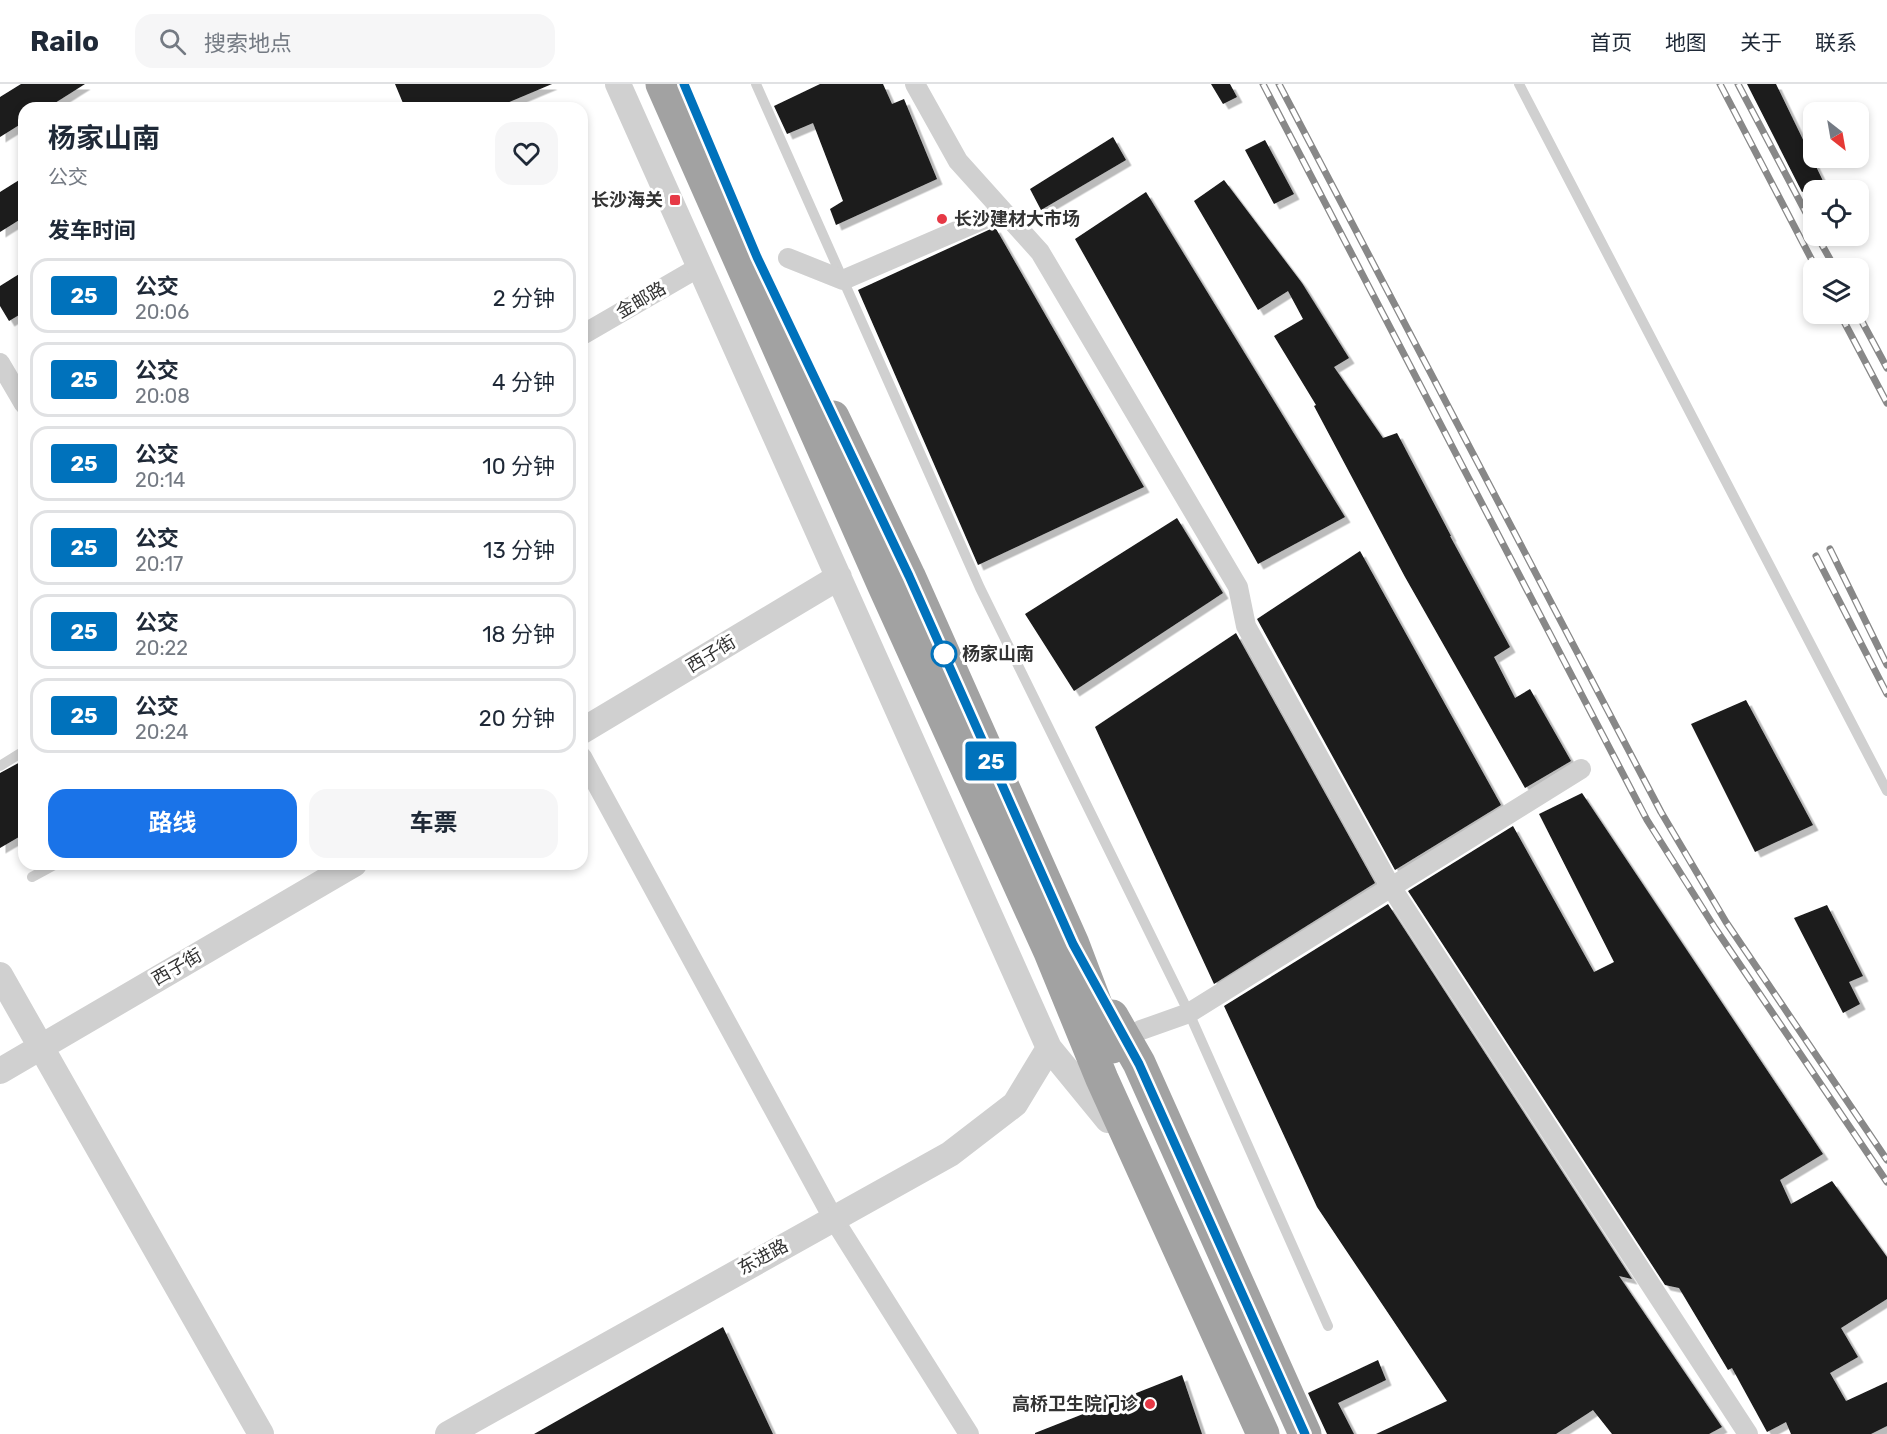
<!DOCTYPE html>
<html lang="zh">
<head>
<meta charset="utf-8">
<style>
  :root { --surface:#fff; --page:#f6f6f7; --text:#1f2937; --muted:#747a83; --line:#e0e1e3; --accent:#1a73e8 }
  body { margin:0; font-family:Rubik,"Noto Sans SC",sans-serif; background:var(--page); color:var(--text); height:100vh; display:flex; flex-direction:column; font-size:22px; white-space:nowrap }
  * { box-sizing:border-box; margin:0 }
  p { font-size:20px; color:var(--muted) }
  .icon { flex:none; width:33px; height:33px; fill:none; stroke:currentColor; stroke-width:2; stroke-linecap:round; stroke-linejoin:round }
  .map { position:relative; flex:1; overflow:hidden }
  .sheet { position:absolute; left:18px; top:18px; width:570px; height:768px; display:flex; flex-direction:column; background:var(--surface); border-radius:18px; box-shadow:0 3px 9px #0003 }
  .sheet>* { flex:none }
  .badge { padding:0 12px; border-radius:4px; font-size:21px; line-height:39px }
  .needle { width:39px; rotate:149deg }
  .fabs { position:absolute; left:1803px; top:18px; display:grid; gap:12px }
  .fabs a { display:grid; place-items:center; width:66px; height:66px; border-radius:12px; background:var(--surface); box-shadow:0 3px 9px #0003; font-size:30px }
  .map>.badge { position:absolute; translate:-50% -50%; box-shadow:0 0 0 3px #fff }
  h2 { padding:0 30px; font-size:22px; line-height:54px }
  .round { display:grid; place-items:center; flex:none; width:63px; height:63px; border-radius:18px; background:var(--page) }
  .overview { display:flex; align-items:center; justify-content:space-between; height:102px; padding:0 30px }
  h1 { font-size:28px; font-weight:700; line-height:45px }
  .cta { display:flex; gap:12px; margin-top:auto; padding:12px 30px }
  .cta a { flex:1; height:69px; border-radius:18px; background:var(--accent); color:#fff; font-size:24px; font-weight:700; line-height:69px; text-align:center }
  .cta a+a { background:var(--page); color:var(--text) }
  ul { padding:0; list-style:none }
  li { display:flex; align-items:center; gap:18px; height:75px; margin:0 12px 9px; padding:0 18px; border:3px solid var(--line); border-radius:18px }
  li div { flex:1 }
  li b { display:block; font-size:22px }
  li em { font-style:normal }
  li .badge { min-width:66px; font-weight:700; text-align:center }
  header { display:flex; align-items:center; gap:36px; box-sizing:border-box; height:84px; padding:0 30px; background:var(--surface); border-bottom:2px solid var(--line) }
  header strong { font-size:28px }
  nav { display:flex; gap:33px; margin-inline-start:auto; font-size:21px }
  .search { width:420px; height:54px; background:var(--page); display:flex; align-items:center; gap:15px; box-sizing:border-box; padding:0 21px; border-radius:18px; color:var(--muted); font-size:22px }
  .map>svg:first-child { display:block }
  .building { fill:#1a1a1a; filter:url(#shadow) }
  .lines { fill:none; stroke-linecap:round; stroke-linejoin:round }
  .service { stroke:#d0d0d0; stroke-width:10 }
  .minor { stroke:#d0d0d0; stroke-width:20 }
  .tertiary { stroke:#d0d0d0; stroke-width:26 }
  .trunk { stroke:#a2a2a2; stroke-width:33 }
  .rail-casing { stroke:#888; stroke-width:7 }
  .rail { stroke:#fff; stroke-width:4.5; stroke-dasharray:14; stroke-linecap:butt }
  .line-casing { stroke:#fff; stroke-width:14 }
  .line { stroke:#0072bc; stroke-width:9 }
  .poi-dot { fill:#e63946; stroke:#fff; stroke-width:2 }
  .stop-dot { fill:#fff; stroke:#0072bc; stroke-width:3 }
  .labels { text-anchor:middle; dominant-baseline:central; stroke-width:6; stroke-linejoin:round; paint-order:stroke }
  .poi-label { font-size:18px; font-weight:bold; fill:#333; stroke:#fff; text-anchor:end }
  .street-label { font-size:18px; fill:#333; stroke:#fff }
  .stop-label { font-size:18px; font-weight:bold; fill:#333; stroke:#fff; text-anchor:start }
</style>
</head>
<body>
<header>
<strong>Railo</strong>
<div class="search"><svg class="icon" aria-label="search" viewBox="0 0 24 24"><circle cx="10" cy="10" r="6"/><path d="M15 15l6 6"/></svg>搜索地点</div>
<nav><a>首页</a><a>地图</a><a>关于</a><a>联系</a></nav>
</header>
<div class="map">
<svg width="1887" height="1350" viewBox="0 0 1887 1350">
  <defs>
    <filter id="shadow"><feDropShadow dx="5.5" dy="5.5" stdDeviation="0" flood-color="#0004"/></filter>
  </defs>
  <rect width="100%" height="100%" fill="#fff"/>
  <path class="building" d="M21,0H85L47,24H24V38L0,53V13Z
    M395,0H552L495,24H405Z
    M820,0H883L892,20L904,15L937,95L836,141L830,125L843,117L813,39L787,50L774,22Z
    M1211,0H1230L1237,13L1223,20Z
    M1747,0H1776L1823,97L1802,108Z
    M1113,53L1126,76L1041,126L1030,105Z
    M1265,56L1294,110L1274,120L1245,66Z
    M24,93V133L0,148V108Z
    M1224,96L1302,199L1349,274L1334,283L1383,354L1397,349L1451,452H1450L1510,563L1494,573L1515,614L1530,605L1571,677L1525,704L1405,493L1314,322L1316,321L1274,252L1303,235L1288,207L1258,226L1194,117Z
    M1146,108L1345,433L1258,480L1075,155Z
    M995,143L1144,403L978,481L858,206Z
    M24,187V228L9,237L0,222V202Z
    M1177,434L1223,509L1074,607L1025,530Z
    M1360,467L1501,721L1395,786L1257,535Z
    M1236,549L1375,799L1214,900L1095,643Z
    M1746,616L1813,741L1755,768L1691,640Z
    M24,676V750L0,764V689Z
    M1582,709L1823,1070L1780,1096L1791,1120L1832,1097L1887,1173V1215L1841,1244L1858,1273L1830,1289L1846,1317L1887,1298V1342L1871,1350H1791L1786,1338L1767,1348L1732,1284L1728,1286L1679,1204L1665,1201L1408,807L1513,742L1594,888L1614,878L1539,730Z
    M1388,820L1632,1195L1619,1192L1722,1343L1709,1350H1612L1593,1326L1556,1350H1376L1447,1317L1317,1123L1224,922Z
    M1827,821L1863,892L1849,898L1860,920L1843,929L1794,834Z
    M723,1243L773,1350H534Z
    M1378,1276L1386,1296L1338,1319L1354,1350H1327L1308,1309Z
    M1182,1291L1202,1350H1035V1349Z"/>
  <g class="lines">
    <path class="service" d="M756,0L980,504L1189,929L1328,1242
      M1519,0L1887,707
      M0,682L24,667
      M32,793L56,780"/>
    <path class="minor" d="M915,0L958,77L1040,168L1238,503L1246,542L1391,803L1748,1350
      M788,174L843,196L1003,127
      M582,251L701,182
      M0,279L24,320
      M582,673L833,1134L969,1350
      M1125,955L1141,946L1189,929L1581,685"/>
    <path class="tertiary" d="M618,0L1049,964L1108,1036
      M582,647L839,493
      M0,891L261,1350
      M0,987L354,780
      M448,1350L950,1070L1015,1020L1049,964"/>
    <path class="trunk" d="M662,0L884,502L1050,868L1102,995L1263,1350
      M833,333L909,492L1073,860L1112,963
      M1112,932L1139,979L1305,1350"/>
    <defs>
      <path id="rail" d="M1263,0L1647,736L1715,844L1887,1098
        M1279,0L1661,728L1726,838L1887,1076
        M1720,0L1816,184
        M1738,0L1814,144
        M1817,152L1835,184
        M1840,230L1887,319
        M1858,230L1887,284
        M1830,465L1887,581
        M1816,472L1887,610"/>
    </defs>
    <use href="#rail" class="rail-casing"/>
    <use href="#rail" class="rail"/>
  </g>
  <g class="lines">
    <defs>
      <path id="line" d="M684,0L757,173L909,492L1073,860L1139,980L1305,1350"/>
    </defs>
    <use href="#line" class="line-casing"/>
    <use href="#line" class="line"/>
  </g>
  <g class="poi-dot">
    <rect x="669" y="110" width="12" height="12" rx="3"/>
    <circle cx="942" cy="135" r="6"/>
    <circle cx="1150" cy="1320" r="6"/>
  </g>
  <circle class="stop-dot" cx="944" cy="570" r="12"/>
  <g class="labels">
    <g class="poi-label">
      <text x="663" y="116">长沙海关</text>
      <text x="954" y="135" text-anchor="start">长沙建材大市场</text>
      <text x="1138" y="1320">高桥卫生院门诊</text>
    </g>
    <g class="street-label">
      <text transform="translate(641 216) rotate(-30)">金邮路</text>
      <text transform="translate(711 570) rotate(-31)">西子街</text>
      <text transform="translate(177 883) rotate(-30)">西子街</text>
      <text transform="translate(763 1173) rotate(-29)">东进路</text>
    </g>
    <g class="stop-label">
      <text x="962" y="570">杨家山南</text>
    </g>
  </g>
</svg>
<div class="fabs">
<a><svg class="needle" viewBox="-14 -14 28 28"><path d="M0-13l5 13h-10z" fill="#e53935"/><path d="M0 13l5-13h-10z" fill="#747a83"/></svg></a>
<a><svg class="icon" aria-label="locate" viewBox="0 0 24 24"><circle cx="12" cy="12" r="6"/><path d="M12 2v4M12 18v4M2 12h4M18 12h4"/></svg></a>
<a><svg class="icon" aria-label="layers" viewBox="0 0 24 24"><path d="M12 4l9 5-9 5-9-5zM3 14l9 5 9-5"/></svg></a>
</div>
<b class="badge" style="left:991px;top:677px;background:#0072bc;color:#fff">25</b>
<section class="sheet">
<div class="overview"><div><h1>杨家山南</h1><p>公交</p></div><a class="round"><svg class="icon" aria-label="heart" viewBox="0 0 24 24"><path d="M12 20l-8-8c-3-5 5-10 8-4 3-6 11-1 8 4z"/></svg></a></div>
<h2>发车时间</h2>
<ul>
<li><span class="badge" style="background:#0072bc;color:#fff">25</span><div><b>公交</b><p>20:06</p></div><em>2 分钟</em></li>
<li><span class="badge" style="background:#0072bc;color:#fff">25</span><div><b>公交</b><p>20:08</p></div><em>4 分钟</em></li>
<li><span class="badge" style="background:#0072bc;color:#fff">25</span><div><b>公交</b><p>20:14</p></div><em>10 分钟</em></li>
<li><span class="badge" style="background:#0072bc;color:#fff">25</span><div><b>公交</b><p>20:17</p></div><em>13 分钟</em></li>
<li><span class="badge" style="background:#0072bc;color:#fff">25</span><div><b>公交</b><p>20:22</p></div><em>18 分钟</em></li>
<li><span class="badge" style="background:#0072bc;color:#fff">25</span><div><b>公交</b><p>20:24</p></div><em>20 分钟</em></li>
</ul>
<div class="cta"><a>路线</a><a>车票</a></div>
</section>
</div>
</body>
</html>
